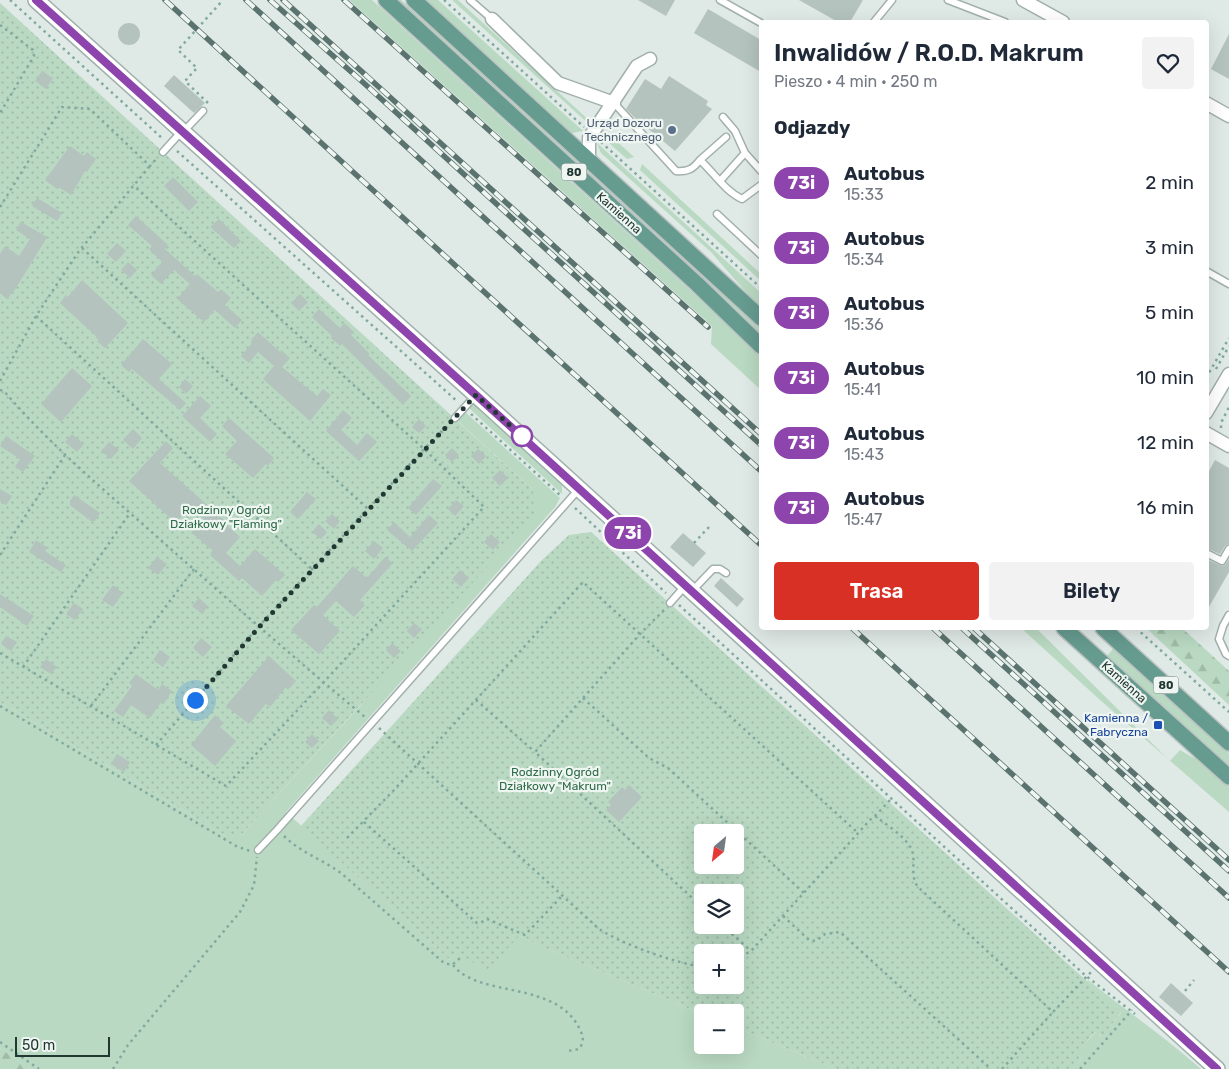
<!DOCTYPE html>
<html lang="pl">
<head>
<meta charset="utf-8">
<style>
  :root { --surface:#fff; --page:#f2f2f3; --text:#1f2937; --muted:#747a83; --accent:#d93025 }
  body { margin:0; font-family:Rubik,sans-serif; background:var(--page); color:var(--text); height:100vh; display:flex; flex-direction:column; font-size:19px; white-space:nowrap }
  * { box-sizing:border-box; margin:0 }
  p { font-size:16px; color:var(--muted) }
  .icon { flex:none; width:28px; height:28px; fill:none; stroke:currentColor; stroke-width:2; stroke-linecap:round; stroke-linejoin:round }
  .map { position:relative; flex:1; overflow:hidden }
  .details { position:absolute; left:759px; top:20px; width:450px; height:610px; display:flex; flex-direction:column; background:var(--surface); border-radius:5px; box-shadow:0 5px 20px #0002 }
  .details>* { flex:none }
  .badge { padding:0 10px; border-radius:16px; font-size:18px; line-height:32px }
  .needle { width:32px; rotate:209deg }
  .tools { position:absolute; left:694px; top:824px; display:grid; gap:10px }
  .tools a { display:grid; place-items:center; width:50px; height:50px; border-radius:5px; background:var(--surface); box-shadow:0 5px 20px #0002; font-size:25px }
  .scale { position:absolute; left:15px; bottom:12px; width:95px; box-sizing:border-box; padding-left:5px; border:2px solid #213732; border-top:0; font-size:14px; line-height:18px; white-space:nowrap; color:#213732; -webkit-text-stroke:4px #eff6f2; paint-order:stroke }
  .you { position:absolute; width:25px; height:25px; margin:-12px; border:4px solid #fff; border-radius:50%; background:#1a73e8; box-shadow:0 0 0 8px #1a73e833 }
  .map>.badge { position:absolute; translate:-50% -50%; box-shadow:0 0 0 2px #fff }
  h2 { padding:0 15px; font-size:19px; line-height:45px }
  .round { display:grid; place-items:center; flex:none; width:52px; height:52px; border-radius:5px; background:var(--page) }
  .head { display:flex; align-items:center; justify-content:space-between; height:85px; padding:0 15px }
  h1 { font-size:24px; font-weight:600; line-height:38px }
  .cta { display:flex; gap:10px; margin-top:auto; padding:10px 15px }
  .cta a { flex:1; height:58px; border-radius:5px; background:var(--accent); color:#fff; font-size:20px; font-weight:600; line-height:58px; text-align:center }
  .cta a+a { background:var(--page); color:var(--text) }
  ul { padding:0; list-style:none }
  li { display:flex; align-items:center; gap:15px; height:65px; padding:0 15px }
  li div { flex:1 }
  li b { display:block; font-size:19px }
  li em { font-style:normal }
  li .badge { min-width:55px; font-weight:700; text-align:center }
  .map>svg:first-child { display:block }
  .grass { fill:#b9d9c2 }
  .forest { fill:url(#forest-firs) }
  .garden { fill:url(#garden-dots); fill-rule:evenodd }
  .building { fill:#b4c3be }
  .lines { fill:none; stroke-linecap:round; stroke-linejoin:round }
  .service-casing { stroke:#a2b0ac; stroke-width:9 }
  .minor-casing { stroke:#a2b0ac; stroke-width:15 }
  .tertiary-casing { stroke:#a2b0ac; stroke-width:18 }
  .primary-casing { stroke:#bcc3c2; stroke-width:18 }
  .path { stroke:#81aa9f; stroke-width:2.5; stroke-dasharray:2.5 4; stroke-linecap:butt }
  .service { stroke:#fff; stroke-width:6 }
  .minor { stroke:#fff; stroke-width:12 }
  .tertiary { stroke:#fff; stroke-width:15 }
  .primary { stroke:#669b8f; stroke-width:15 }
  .rail-casing { stroke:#5b736e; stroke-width:5.5 }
  .rail { stroke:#eff6f2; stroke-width:4; stroke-dasharray:11; stroke-linecap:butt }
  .line-casing { stroke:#fff; stroke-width:11 }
  .line { stroke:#8e44ad; stroke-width:8 }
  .walk { stroke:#213732; stroke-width:5; stroke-dasharray:0 9 }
  .service-dot { fill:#5c6f8a; stroke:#eff6f2; stroke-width:2 }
  .stop-dot { fill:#fff; stroke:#8e44ad; stroke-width:2.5 }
  .transit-dot { fill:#1a4fb4; stroke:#eff6f2; stroke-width:2 }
  .labels { text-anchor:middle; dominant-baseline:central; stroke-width:4.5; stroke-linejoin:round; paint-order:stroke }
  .shield { fill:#eff6f2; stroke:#5f706c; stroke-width:1 }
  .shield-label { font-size:11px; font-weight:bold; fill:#213732 }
  .service-label { font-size:12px; fill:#4e5e75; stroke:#eff6f2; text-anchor:end }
  .street-label { font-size:12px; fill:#213732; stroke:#eff6f2 }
  .park-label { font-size:12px; fill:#2e6b48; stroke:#eff6f2 }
  .transit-label { font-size:12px; fill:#164399; stroke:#eff6f2; text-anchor:end }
</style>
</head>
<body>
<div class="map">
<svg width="1229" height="1069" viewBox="0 0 1229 1069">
  <defs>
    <pattern id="forest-firs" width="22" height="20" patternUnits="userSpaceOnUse" patternTransform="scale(1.25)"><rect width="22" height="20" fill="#b9d9c2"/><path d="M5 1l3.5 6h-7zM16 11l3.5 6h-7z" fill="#9fbba7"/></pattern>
    <pattern id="garden-dots" width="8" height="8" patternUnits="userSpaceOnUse" patternTransform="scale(1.25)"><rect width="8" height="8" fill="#b9d9c2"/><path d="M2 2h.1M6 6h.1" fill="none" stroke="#9fbba7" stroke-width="1.8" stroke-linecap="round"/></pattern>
  </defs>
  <rect width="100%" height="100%" fill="#dfe9e5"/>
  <path class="grass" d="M349,0H372L761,355V390L711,344L712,326Z
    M394,0H401L761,327V337Z
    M422,0H438L583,131L572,133L564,129Z
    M452,0H458L592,123L590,125Z
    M603,129L634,157L627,159L599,134Z
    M597,143L761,293V307L751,298L711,252L601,153Z
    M642,164L761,274V281L640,170Z
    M472,404L476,405L556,477L562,485V494L469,408Z
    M465,412L560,498L555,507L286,812L450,960L486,921L571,959L702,1014V1045H735V1027L836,1069H30L0,1048V702L226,836H240L360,706L533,490L458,421Z
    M1021,628H1036L1170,761L1180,750L1204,764L1229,787V812L1099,699Z
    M1114,648L1229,753V769L1106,657Z
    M1088,980C1125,1010 1165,1037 1201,1069H1073L1082,1059L1075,1053L1096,1032L1101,1037L1121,1013L1087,981Z"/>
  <path class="forest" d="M1146,628H1182L1229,671V705Z
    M0,1048L30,1069H0Z"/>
  <path class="garden" d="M0,3L533,490L534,516L240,836H226L0,702Z
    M591,532L1121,1012L1102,1037L1095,1032L1076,1053L1082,1059L1073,1069H836L735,1027V1012H702V1014L571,959L519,936L488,970L456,954L450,960L301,826L541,561L569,535ZM702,832H735V865H702ZM702,892H735V925H702ZM702,952H735V985H702Z"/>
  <path class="building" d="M638,0H675L666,16Z
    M799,0H863L850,22H838Z
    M708,9L761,40V72L694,33Z
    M118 34a11 11 0 1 1 22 0a11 11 0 1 1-22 0Z
    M1229,34V79L1211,69Z
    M42,71L53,78L46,89L35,81Z
    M174,75L205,103L194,113L164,86Z
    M669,76L708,101L706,105L712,109L675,151L634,117L626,109L645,79L661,89Z
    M70,146L84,156L87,152L96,159L87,172L85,171L71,195L57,186L56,188L45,180Z
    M173,177L198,202L189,211L164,186Z
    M37,198L62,213L57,221L32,206Z
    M136,216L168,245L165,249L195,276L197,274L218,292L221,289L231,298L225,305L242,320L235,328L215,310L204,322L177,299L190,284L174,270L161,284L151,275L162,262L149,249L152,246L128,225Z
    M219,219L241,241L234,248L210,227Z
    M21,222L47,237L16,288L7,299L0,293V254L5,246L19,256L30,239L16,230Z
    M117,243L126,251L116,262L107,254Z
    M128,262L137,270L130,278L121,270Z
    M82,280L128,323L105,348L97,341L99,339L60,303L66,295L68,297Z
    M300,294L308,302L299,311L291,303Z
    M319,309L340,328L344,323L354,332L351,335L370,354L368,355L411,396L403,405L342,344L340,346L331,338L332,336L312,317Z
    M258,332L280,352L281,350L290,358L282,367L317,396L323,389L331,395L310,421L263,379L274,366L258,352L249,363L241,356L253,342L251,340Z
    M143,339L172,364L159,379L186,403L180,410L132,369L129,372L121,365Z
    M72,368L92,386L61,422L41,404Z
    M185,379L193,386L186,394L179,387Z
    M200,396L211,406L200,418L217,434L210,442L182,416Z
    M343,410L352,418L341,430L357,445L367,433L377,442L359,461L326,431Z
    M229,418L274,458L268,466L266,464L253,478L225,454L237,441L222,426Z
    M419,419L426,426L419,433L412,427Z
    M133,429L142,438L133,449L123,440Z
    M72,434L84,444L77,452L65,442Z
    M6,436L35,456L23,472L15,467L20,459L0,446Z
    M166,441L173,448L160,463L224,520L222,521L240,537L226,553L240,566L255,549L285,575L278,582L276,580L262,596L242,578L239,581L210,555L213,551L192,533L204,519L189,507L176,523L129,481Z
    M109,442L119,450L111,459L101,451Z
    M452,448L459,455L452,462L445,455Z
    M478,449L486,456L479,464L471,456Z
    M1215,460L1229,468V544L1225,546L1220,554L1206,548V477Z
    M500,470L508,478L500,486L492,478Z
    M433,479L442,486L416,515L408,508Z
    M0,489L12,496L6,505L0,501Z
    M307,492L316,499L298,519L290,512Z
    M74,495L100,513L95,521H91L70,505V501Z
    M456,500L464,506L455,516L448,509Z
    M332,514L340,521L334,529L325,521Z
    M429,515L438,523L412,551L387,530L394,522L410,537Z
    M319,524L327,532L321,539L312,532Z
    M683,533L706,553L693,567L670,547Z
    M491,534L500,542L493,550L484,542Z
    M36,540L48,548L45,551L66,565L61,572L29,552Z
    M374,541L383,548L374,559L365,551Z
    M157,557L167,564L158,575L148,568Z
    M385,557L393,563L360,600L365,605L354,617L336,601L323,615L340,631L319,654L291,630L314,605L317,607L353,566L367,578Z
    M1206,559L1222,566L1225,565L1229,559V572L1206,612Z
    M460,570L469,578L461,587L452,579Z
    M721,578L744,599L737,607L714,586Z
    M113,585L123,593L113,607L102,600Z
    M0,594L34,616L27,626L0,607Z
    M199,598L208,606L202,614L192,606Z
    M74,603L83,609L75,620L66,614Z
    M414,623L422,629L414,638L407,631Z
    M6,636L17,642L11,651L1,644Z
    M201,638L212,647L203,657L193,648Z
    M392,643L401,651L394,658L386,650Z
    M160,650L170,657L163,667L153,660Z
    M269,656L296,681L289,689L286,687L270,707L266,704L249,724L226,706Z
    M46,659L57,667L51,674L40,667Z
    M136,674L158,690L162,684L172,691L164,703L162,701L150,718L131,705L123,717L114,711L132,686L129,683Z
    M329,710L338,719L331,726L322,718Z
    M215,715L224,723L220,727L236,741L215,766L191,745Z
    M312,734L319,741L312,748L305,742Z
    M117,754L130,762L124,772L111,764Z
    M629,785L642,797L619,822L606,810L611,805L608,802L622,787L625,790Z
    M1171,983L1193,1003L1181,1016L1159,997Z"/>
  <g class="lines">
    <defs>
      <path id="service" d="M470,0L492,19
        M720,0L761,23
        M948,0L1005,22
        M874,22L892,0
        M614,103L676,171C688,172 693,169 700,160C714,173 725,191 742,199L761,185
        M723,117L735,131L745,153L761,171
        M183,132L203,111
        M163,152L182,131
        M700,160L726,137
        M720,181L745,153
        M717,214L761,255
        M1206,271L1229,284
        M455,418L476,395
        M1206,553L1222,561L1229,549
        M692,591L713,569H720L726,573
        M670,603L685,586
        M1229,615L1223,626L1219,639L1226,654L1229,656
        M258,850L277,830L579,489"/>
      <path id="minor" d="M1023,0L1063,22
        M492,19L558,83L614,103
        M1206,103L1229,116
        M589,161V138L637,66L650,59
        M1206,413L1229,374
        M1206,433L1229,446"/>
      <path id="tertiary" d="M36,0L476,395L1217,1069"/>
      <path id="primary" d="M386,0L697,284L761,346
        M414,0L761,318
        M1064,628L1229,777
        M1103,628L1229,743"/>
    </defs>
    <use href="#service" class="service-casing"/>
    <use href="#minor" class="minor-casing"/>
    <use href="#tertiary" class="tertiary-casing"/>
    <use href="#primary" class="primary-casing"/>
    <path class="path" d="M10,0L163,139
      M444,0L584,127
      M0,25L33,50L34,56L0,113
      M208,103L185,81L197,68L178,50L223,0
      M601,142L761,288
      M177,151L458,402
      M0,207L62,107L90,109L150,166L158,157
      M82,248L368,509
      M36,316L312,569
      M1216,369L1229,346
      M1206,378L1229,338
      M0,381L36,316L79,251L150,166
      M0,390L4,391C49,444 103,489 155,535C224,596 294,658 365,717
      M471,414L561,496
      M1221,428V423L1229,407
      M575,508L666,593
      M694,543L709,527
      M0,555L65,455
      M679,605L1086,976L1135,1014
      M664,610L640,634L535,752L702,907
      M1136,628L1229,712
      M0,653L226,786L324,682L484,507L424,449L133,185
      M23,667L130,513
      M583,698L649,758L668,768L804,893
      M476,700L535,752
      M0,706L236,846L250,851
      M91,706L194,569
      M379,728L599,929C624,945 673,962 702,967
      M156,745L259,626L424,449L450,423
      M875,816C887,825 903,835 911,848C917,860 909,875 918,887L1053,1012L1091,972
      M364,822L477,923H480L487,919L525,935L562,896
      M284,836C300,852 323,860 341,873L444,963L452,965L460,958
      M347,838L394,790L583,582L858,833
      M783,916L809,940L816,941L825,934L840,932L991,1069
      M722,925L751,951
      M735,960L751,951L870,820L877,814L892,798
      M453,965C479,999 559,979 581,1032C584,1038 583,1044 579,1049L568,1051
      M1185,991L1194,980
      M0,1042L39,1069
      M113,1069L128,1045L240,912L254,885L257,857
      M1002,1069L1053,1012
      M1080,1069L1132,1010"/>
    <use href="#service" class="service"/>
    <use href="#minor" class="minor"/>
    <use href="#tertiary" class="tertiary"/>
    <use href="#primary" class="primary"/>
    <defs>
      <path id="rail" d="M165,0L761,545
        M246,0L761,471
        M270,0L366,85L761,445
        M283,0L761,434
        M344,0L708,327
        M852,628L1229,972
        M933,628L1229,898
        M962,628L1229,871
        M974,628L1229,860"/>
    </defs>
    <use href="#rail" class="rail-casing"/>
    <use href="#rail" class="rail"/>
  </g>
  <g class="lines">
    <defs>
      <path id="line" d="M36,0L476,395L1217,1069"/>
    </defs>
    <use href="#line" class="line-casing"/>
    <use href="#line" class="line"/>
    <path class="walk" d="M195,700L260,626L476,395L522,436"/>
  </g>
  <circle class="service-dot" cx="672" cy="130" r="5"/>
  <circle class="stop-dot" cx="522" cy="436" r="10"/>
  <rect class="transit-dot" x="1153" y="720" width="10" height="10" rx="2.5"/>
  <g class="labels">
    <g class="shield">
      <rect x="561.5" y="163.5" width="25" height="17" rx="4"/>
      <rect x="1153.5" y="676.5" width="25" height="17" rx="4"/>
    </g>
    <g class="shield-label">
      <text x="574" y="172">80</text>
      <text x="1166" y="685">80</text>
    </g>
    <g class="service-label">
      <text x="662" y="123">Urząd Dozoru<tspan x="662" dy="14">Technicznego</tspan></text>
    </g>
    <g class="street-label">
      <text transform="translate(619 213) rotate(42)">Kamienna</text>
      <text transform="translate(1124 682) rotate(42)">Kamienna</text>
    </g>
    <g class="park-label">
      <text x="226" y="510">Rodzinny Ogród<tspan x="226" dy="14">Działkowy "Flaming"</tspan></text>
      <text x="555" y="772">Rodzinny Ogród<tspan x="555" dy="14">Działkowy "Makrum"</tspan></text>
    </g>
    <g class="transit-label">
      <text x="1148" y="718">Kamienna /<tspan x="1148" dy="14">Fabryczna</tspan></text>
    </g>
  </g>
</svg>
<div class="tools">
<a><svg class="needle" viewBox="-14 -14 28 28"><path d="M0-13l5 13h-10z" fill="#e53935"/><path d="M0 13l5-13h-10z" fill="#747a83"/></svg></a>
<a><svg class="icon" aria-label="layers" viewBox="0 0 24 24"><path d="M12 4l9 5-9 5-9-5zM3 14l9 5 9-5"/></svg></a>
<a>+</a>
<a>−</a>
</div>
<div class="scale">50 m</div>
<div class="you" style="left:195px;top:700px"></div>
<b class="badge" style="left:628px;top:533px;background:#8e44ad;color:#fff">73i</b>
<section class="details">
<div class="head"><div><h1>Inwalidów / R.O.D. Makrum</h1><p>Pieszo · 4 min · 250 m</p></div><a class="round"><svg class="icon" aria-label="heart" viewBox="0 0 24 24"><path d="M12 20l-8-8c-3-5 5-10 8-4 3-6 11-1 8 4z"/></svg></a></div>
<h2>Odjazdy</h2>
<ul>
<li><span class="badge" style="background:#8e44ad;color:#fff">73i</span><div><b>Autobus</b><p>15:33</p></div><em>2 min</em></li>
<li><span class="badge" style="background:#8e44ad;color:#fff">73i</span><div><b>Autobus</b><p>15:34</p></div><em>3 min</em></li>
<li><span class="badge" style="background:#8e44ad;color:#fff">73i</span><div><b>Autobus</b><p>15:36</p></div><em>5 min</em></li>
<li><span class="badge" style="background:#8e44ad;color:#fff">73i</span><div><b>Autobus</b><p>15:41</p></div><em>10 min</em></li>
<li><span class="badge" style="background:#8e44ad;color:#fff">73i</span><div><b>Autobus</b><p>15:43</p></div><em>12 min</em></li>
<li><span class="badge" style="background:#8e44ad;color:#fff">73i</span><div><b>Autobus</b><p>15:47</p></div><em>16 min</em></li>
</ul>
<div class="cta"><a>Trasa</a><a>Bilety</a></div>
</section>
</div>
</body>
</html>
